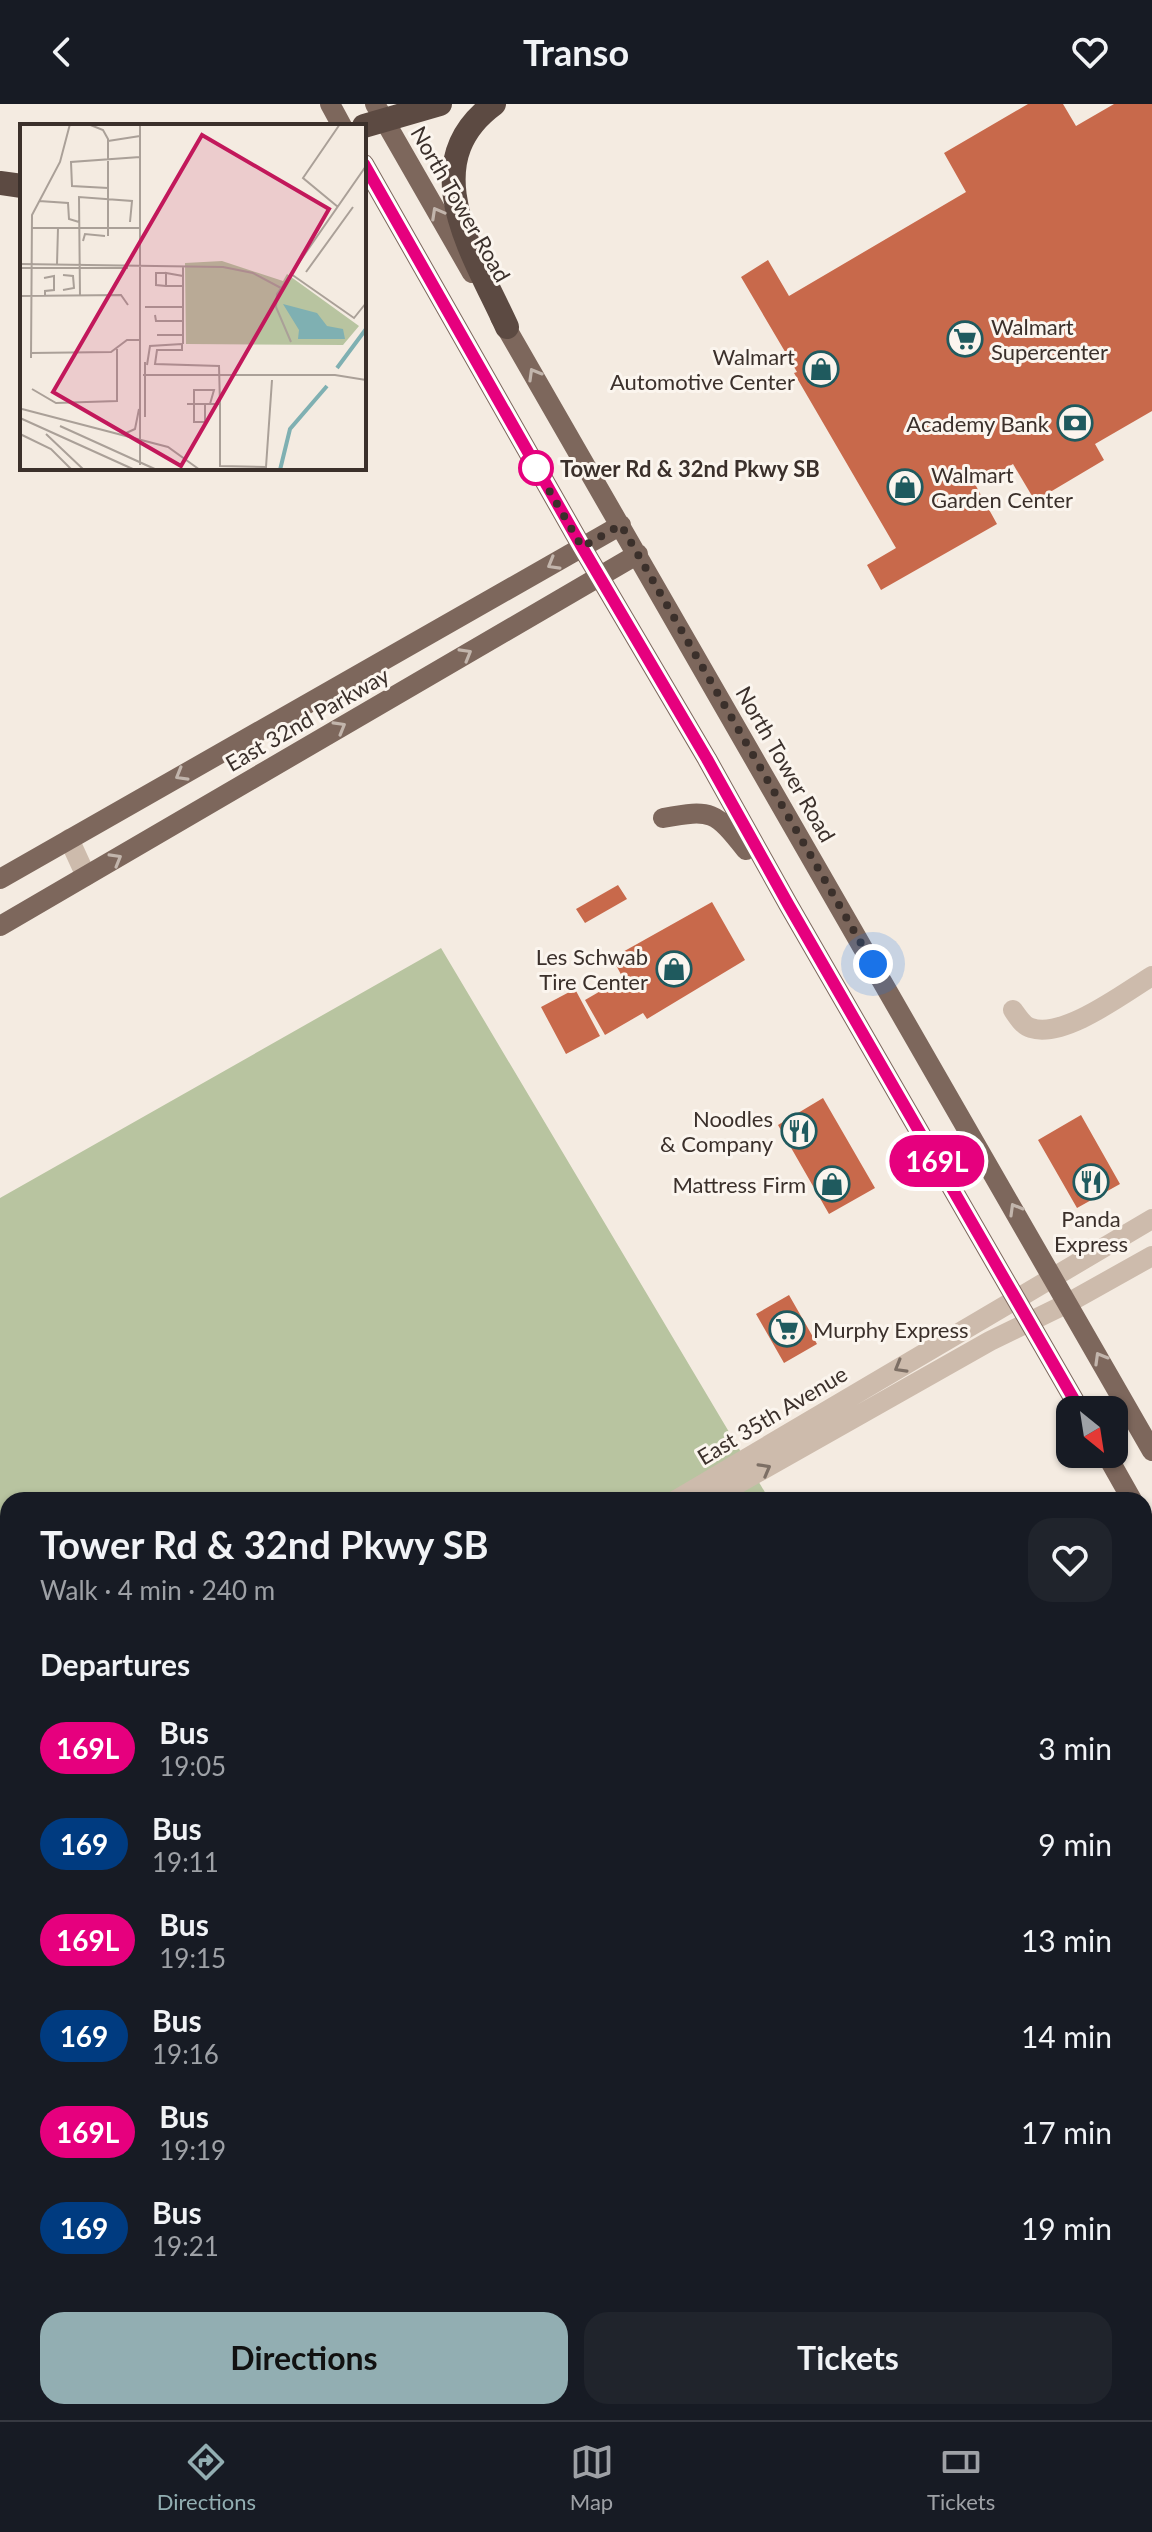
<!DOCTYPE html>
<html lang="en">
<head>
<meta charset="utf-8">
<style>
  :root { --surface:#171b24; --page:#20242c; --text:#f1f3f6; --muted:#9ea1a6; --line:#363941; --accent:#92aeb2 }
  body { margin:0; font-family:Lato,sans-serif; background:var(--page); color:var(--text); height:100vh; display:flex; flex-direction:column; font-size:30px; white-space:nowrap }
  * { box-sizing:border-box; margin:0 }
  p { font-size:26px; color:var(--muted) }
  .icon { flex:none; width:44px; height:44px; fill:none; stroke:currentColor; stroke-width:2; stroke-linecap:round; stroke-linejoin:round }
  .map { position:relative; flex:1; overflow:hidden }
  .sheet { position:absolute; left:0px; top:1388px; width:1152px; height:928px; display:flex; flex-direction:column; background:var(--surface); border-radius:24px 24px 0 0; box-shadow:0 2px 6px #0004 }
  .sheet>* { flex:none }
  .badge { padding:0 16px; border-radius:26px; font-size:28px; line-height:52px }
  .needle { width:52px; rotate:150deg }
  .tools { position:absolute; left:1056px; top:1292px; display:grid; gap:16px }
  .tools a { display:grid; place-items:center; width:72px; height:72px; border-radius:16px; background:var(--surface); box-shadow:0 2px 6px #0004; font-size:40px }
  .you { position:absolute; width:40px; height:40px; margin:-20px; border:6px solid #fff; border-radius:50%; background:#1a73e8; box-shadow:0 0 0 12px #1a73e833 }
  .map>.badge { position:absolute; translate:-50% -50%; box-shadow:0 0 0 4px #fff }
  h2 { padding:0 40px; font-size:30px; line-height:72px }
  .round { display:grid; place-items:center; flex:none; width:84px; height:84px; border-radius:24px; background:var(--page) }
  .headline { display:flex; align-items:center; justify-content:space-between; height:136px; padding:0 40px }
  h1 { font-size:38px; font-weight:700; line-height:60px }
  .button { display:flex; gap:16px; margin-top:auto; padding:16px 40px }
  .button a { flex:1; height:92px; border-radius:24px; background:var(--accent); color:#111; font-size:32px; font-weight:700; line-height:92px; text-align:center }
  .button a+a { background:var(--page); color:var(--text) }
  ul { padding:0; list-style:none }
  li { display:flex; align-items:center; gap:24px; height:96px; padding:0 40px }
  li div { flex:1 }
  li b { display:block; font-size:30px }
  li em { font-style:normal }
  li .badge { min-width:88px; font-weight:700; text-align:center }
  header { display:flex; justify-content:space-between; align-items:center; height:104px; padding:0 40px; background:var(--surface); font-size:36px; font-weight:700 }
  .tab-bar { display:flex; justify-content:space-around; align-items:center; height:112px; border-top:2px solid var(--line); background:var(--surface); font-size:22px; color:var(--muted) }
  .tab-bar a { display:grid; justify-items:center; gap:4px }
  .tab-bar .on { color:var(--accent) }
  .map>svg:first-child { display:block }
  .green { fill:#b8c4a0 }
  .building { fill:#c8694b }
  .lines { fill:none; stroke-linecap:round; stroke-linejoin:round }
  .minor { stroke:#cdbbac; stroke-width:20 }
  .major { stroke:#7d675c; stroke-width:20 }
  .highway { stroke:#5c4a42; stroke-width:24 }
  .oneway { stroke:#c2b5ac }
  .oneway2 { stroke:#7d6f65 }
  .line-casing { stroke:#fff; stroke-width:18 }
  .line { stroke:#e6007e; stroke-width:12 }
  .walk { stroke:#3b302b; stroke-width:8; stroke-dasharray:0 14.4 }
  .stop-dot { fill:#fff; stroke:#e6007e; stroke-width:4 }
  .labels { text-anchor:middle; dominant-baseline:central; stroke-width:6; stroke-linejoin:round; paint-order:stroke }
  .street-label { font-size:22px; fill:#3b302b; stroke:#fbf5ee }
  .poi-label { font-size:22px; fill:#3b302b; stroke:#fbf5ee; text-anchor:end }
  .stop-label { font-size:22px; font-weight:bold; fill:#3b302b; stroke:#fbf5ee; text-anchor:start }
  .inset-river { fill:none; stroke:#7fb0b2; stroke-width:4 }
  .inset-road { fill:none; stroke:#aaa098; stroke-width:2 }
  .view { fill:#c2185b; fill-opacity:0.15; stroke:#c2185b; stroke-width:4 }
  .inset-edge { fill:none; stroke:#3b302b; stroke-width:4 }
</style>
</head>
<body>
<header><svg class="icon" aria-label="back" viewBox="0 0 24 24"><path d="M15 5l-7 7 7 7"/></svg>Transo<svg class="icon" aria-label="heart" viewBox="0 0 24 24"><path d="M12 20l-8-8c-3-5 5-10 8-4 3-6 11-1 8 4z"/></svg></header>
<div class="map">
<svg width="1152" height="2316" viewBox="0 0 1152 2316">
  <rect width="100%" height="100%" fill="#f4ebe1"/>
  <path class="green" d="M441,844L766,1390L757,1396H8V1707H0V1094Z"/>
  <path class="building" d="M1028,0H1063L1076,22L1114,0H1152V307L1095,340L1104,356L1035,397L1013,360L976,382L997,420L881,486L867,461L896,444L794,269L797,268L741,173L768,156L789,192L966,88L944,49Z
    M618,781L627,795L585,819L576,805Z
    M712,798L745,856L647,915L643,909L605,931L585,896L623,874L612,854Z
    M575,885L600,932L566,950L541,903Z
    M823,994L875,1084L829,1110L778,1021Z
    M1081,1011L1120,1080L1077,1104L1038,1036Z
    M789,1191L817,1240L784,1259L756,1210Z"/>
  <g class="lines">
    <path class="minor" d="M69,735L86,772
      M1013,906C1018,913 1023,922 1031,924C1064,935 1124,889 1152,872
      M676,1396L1152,1115
      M709,1396L990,1237L1068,1199L1152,1152
      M0,1471L8,1489"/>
    <path class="major" d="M330,0L342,22
      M375,0L472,169
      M364,60L582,443L707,655L788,800L1080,1306
      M500,213L1152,1347
      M663,714C712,705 715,707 746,746
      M0,775L621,421
      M0,822L638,450
      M1106,1350L1132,1396
      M1144,1416L1152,1430"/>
    <path class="highway" d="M494,0C412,60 475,152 507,223
      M364,22L440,0
      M0,79L22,82"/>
  </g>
  <defs><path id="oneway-chevron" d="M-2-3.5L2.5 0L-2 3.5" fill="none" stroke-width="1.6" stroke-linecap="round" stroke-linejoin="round" transform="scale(2)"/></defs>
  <g class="oneway">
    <use href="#oneway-chevron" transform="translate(437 109) rotate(-119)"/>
    <use href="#oneway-chevron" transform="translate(534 270) rotate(-120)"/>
    <use href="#oneway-chevron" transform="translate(553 460) rotate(150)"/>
    <use href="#oneway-chevron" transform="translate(466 550) rotate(-30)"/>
    <use href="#oneway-chevron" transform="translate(340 623) rotate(-30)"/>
    <use href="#oneway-chevron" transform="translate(181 671) rotate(150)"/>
    <use href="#oneway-chevron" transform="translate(116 755) rotate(-30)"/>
    <use href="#oneway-chevron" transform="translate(1015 1105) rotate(-120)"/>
    <use href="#oneway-chevron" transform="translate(1100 1254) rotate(-120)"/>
  </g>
  <g class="oneway2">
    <use href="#oneway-chevron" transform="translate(900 1263) rotate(150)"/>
    <use href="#oneway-chevron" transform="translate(765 1365) rotate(-29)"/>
  </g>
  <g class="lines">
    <defs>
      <path id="line" d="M364,60L582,443L707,655L788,800L1080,1306"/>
    </defs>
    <use href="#line" class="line-casing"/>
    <use href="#line" class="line"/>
    <path class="walk" d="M536,364L532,357L582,443L621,421L873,860"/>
  </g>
  <defs>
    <symbol id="supermarket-ring" viewBox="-11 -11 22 22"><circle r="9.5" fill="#fbf5ee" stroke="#1f5a5e" stroke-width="1.5"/><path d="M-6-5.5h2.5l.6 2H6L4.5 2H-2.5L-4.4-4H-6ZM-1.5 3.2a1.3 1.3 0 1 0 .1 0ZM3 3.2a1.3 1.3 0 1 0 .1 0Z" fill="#1f5a5e"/></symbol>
    <symbol id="shop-ring" viewBox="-11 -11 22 22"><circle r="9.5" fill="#fbf5ee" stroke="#1f5a5e" stroke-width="1.5"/><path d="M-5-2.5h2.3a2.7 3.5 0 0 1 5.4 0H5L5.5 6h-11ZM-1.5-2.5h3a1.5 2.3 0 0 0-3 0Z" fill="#1f5a5e"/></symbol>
    <symbol id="bank-ring" viewBox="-11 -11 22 22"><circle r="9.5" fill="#fbf5ee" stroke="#1f5a5e" stroke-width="1.5"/><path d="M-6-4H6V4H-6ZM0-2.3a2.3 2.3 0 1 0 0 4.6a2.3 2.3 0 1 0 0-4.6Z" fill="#1f5a5e"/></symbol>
    <symbol id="restaurant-ring" viewBox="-11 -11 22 22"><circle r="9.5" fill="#fbf5ee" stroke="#1f5a5e" stroke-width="1.5"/><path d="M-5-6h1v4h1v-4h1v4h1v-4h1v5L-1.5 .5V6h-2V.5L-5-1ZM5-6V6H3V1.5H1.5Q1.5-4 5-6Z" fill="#1f5a5e"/></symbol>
  </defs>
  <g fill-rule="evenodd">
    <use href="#supermarket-ring" x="945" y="215" width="40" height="40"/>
    <use href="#shop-ring" x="801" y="245" width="40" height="40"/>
    <use href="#bank-ring" x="1055" y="299" width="40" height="40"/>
    <use href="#shop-ring" x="885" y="363" width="40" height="40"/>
    <use href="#shop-ring" x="654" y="845" width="40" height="40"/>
    <use href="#restaurant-ring" x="779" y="1007" width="40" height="40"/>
    <use href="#restaurant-ring" x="1071" y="1058" width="40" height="40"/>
    <use href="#shop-ring" x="812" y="1060" width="40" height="40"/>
    <use href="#supermarket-ring" x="767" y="1205" width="40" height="40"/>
  </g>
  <circle class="stop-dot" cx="536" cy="364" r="16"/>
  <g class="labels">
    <g class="street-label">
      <text transform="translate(461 100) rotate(60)">North Tower Road</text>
      <text transform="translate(307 615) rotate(-30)">East 32nd Parkway</text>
      <text transform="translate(786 660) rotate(60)">North Tower Road</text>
      <text transform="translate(772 1311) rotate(-31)">East 35th Avenue</text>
    </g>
    <g class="poi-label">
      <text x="991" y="222" text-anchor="start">Walmart<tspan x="991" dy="25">Supercenter</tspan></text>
      <text x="795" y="252">Walmart<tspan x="795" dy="25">Automotive Center</tspan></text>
      <text x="1049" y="319">Academy Bank</text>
      <text x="931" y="370" text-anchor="start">Walmart<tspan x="931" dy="25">Garden Center</tspan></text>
      <text x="648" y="852">Les Schwab<tspan x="648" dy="25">Tire Center</tspan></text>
      <text x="773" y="1014">Noodles<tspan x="773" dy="25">&amp; Company</tspan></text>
      <text x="806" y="1080">Mattress Firm</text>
      <text x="1091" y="1114" text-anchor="middle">Panda<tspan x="1091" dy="25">Express</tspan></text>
      <text x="813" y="1225" text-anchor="start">Murphy Express</text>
    </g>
    <g class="stop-label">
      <text x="560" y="364">Tower Rd &amp; 32nd Pkwy SB</text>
    </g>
  </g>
  <g transform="translate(20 20)">
    <rect width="346" height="346" fill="#f4ebe1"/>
    <path d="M202,137L263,157L267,150L339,202L323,221L166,220L165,139Z" fill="#b8c4a0"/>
    <path d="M263,180L297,189L307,202L323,205L325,215H278L279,206Z" fill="#7fb0b2"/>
    <path class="inset-river" d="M317,244L346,205M260,346L270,305L307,262"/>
    <path class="inset-road" d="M68,0L83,6L88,15V112M88,17L120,12M88,64L52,62L51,38L120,33M19,77L48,79L49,95L59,98M318,83L283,54L320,0M11,104H120M63,117L65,110L85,112M0,140L203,143L233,149L261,164M37,140L38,104M0,144H108M286,148L333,83M271,150L334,194L346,179M43,151L53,152L54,164L43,166M24,154L34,152V166L25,167V172M146,162L136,161V149H146M163,162H146V149L163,152M0,172L101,171L108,181M60,172L59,73L112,77L110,98M125,183H163M135,191L136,197H163M137,211H163M271,218L256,183L257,170L346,42M162,220V226H137L135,240L199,242L200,280H174V266H194L190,280M163,220V142M11,229L91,228L107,216H119M11,234L12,91L40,38L50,0M127,241L130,222L162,220M123,251H315L346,256M12,265L36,279L97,277V225M167,280H174V298H185V280M200,280V342L246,343L252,256M2,285L148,323L180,346M125,293V238M0,294L115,346M40,302L137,346M0,310L31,325L52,346M26,310L64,346M104,310L115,305L119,285M120,341V0"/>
    <path class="view" d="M182,11L309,85L161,342L33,268Z"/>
    <rect width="346" height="346" class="inset-edge"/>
  </g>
</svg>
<div class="tools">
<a><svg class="needle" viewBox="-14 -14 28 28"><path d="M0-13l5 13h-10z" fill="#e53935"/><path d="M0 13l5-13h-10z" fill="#9ea1a6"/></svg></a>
</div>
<div class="you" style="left:873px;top:860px"></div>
<b class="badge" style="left:937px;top:1057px;background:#e6007e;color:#fff">169L</b>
<section class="sheet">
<div class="headline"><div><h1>Tower Rd &amp; 32nd Pkwy SB</h1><p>Walk · 4 min · 240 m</p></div><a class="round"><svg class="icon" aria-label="heart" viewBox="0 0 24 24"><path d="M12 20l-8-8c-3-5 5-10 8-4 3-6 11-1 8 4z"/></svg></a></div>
<h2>Departures</h2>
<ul>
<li><span class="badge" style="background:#e6007e;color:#fff">169L</span><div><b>Bus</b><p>19:05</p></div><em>3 min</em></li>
<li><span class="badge" style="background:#003b80;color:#fff">169</span><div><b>Bus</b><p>19:11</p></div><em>9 min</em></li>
<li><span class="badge" style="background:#e6007e;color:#fff">169L</span><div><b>Bus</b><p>19:15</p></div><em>13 min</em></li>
<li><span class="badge" style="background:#003b80;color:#fff">169</span><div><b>Bus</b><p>19:16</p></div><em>14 min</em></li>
<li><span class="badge" style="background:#e6007e;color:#fff">169L</span><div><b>Bus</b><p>19:19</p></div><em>17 min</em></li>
<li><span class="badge" style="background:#003b80;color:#fff">169</span><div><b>Bus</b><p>19:21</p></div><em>19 min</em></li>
</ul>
<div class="button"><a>Directions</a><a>Tickets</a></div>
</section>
</div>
<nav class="tab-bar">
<a class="on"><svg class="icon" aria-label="directions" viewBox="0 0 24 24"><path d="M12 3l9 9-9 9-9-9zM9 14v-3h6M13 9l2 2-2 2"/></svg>Directions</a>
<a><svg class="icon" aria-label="map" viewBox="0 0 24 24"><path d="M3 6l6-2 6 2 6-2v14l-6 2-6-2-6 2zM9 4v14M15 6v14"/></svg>Map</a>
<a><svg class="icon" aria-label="tickets" viewBox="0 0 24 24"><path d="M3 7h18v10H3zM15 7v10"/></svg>Tickets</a>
</nav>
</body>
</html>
